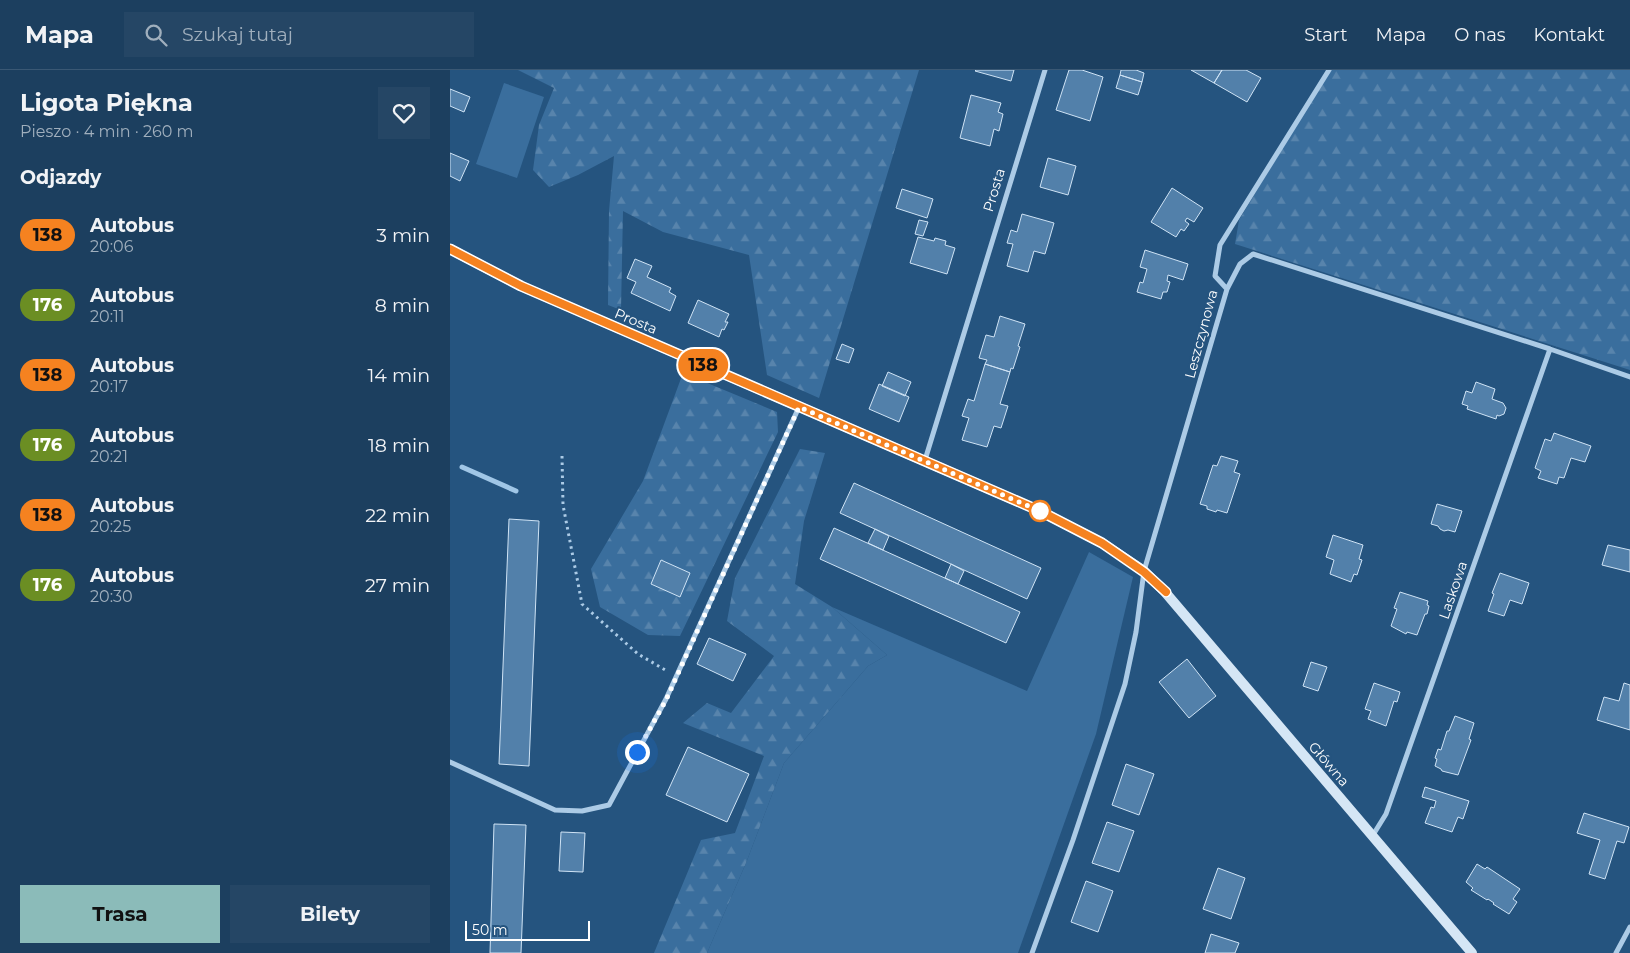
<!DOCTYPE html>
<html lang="pl">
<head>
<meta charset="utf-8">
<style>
  :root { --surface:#1c3f5f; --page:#254665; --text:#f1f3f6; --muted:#a0afbd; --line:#3a5874; --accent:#8bbbb9 }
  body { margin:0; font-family:Montserrat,sans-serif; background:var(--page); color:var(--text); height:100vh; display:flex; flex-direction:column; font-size:19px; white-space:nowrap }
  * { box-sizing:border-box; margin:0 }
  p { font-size:16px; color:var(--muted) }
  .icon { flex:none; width:28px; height:28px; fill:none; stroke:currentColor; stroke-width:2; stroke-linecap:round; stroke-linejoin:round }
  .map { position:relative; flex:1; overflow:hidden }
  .sheet { display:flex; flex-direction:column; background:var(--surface); width:450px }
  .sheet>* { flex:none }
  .badge { padding:0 10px; border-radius:16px; font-size:18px; line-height:32px }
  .scale { position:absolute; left:15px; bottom:12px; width:125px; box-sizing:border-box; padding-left:5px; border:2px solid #fff; border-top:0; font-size:14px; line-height:18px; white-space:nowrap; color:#fff; -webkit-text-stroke:4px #25547f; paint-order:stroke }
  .you { position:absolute; width:25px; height:25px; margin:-12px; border:4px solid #fff; border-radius:50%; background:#1a73e8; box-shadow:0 0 0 8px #1a73e833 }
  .map>.badge { position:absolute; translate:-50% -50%; box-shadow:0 0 0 2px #fff }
  h2 { padding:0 20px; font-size:19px; line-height:45px }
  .round { display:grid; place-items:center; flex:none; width:52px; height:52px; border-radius:0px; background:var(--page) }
  .headline { display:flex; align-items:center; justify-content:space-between; height:85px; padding:0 20px }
  h1 { font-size:24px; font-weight:700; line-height:38px }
  .action { display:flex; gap:10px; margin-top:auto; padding:10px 20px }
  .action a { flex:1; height:58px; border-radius:0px; background:var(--accent); color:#111; font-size:20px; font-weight:700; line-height:58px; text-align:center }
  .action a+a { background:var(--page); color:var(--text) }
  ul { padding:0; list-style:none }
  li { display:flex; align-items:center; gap:15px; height:70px; padding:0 20px }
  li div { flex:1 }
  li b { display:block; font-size:19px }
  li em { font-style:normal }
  li .badge { min-width:55px; font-weight:700; text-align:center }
  header { display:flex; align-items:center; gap:30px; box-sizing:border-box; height:70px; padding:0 25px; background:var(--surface); border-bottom:1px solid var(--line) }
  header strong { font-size:24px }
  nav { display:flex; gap:28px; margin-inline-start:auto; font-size:18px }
  .search { width:350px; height:45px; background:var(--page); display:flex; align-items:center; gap:12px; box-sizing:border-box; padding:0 18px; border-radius:0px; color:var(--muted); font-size:19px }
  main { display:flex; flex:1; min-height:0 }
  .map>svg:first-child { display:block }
  .green { fill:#3a6e9d }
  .forest { fill:url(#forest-firs) }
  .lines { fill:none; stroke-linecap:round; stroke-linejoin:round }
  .stream { stroke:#a0c6e6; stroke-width:5 }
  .building { fill:#5280aa; stroke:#cfe3f5 }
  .path { stroke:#accbe6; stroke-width:3; stroke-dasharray:2.5 4; stroke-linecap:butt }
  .street { stroke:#accbe6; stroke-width:5 }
  .secondary { stroke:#d5e6f5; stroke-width:10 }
  .line-casing { stroke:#fff; stroke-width:11 }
  .line { stroke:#f58220; stroke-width:8 }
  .walk { stroke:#fff; stroke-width:5; stroke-dasharray:0 9 }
  .stop-dot { fill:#fff; stroke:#f58220; stroke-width:2.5 }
  .labels { text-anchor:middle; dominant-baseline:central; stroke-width:4.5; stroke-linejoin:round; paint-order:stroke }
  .street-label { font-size:14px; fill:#fff; stroke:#25547f }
</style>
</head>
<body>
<header>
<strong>Mapa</strong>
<div class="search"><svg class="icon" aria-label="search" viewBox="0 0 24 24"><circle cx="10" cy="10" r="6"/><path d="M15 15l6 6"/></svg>Szukaj tutaj</div>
<nav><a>Start</a><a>Mapa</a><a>O nas</a><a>Kontakt</a></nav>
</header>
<main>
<section class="sheet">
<div class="headline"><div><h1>Ligota Piękna</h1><p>Pieszo · 4 min · 260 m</p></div><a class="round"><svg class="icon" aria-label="heart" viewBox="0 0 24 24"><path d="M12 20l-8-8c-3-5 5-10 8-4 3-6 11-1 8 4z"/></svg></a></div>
<h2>Odjazdy</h2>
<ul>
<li><span class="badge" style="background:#f58220;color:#111">138</span><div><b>Autobus</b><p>20:06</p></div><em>3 min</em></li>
<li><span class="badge" style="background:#6b8e23;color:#fff">176</span><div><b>Autobus</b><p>20:11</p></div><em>8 min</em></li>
<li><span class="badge" style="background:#f58220;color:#111">138</span><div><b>Autobus</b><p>20:17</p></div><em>14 min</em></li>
<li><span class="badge" style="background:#6b8e23;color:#fff">176</span><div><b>Autobus</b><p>20:21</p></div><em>18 min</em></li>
<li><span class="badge" style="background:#f58220;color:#111">138</span><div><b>Autobus</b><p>20:25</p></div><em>22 min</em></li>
<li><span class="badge" style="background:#6b8e23;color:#fff">176</span><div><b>Autobus</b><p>20:30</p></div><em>27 min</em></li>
</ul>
<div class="action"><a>Trasa</a><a>Bilety</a></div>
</section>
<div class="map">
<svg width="1180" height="883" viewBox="0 0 1180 883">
  <defs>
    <pattern id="forest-firs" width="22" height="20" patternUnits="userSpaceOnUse" patternTransform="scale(1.25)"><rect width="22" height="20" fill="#3a6e9d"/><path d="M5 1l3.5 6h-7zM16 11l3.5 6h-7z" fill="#5884ac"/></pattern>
  </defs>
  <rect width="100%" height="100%" fill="#25547f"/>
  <path class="green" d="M54,13L94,27L67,108L26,94Z
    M639,482L683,507L646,664L568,883H257L296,793L334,693L418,596L437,585L382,537L577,621Z"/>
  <path class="forest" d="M68,0H469L369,328L317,305L299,185L213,162L173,141L171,240L158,235L159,141L164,86L128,105L99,117L83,100L89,55L104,18Z
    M880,0H1180V300L785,174L789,150Z
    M233,303L327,342L328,362L230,566L198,565L150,537L141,499L193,411Z
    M350,379L375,383L354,451L345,514L382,537L437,585L418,596L334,693L296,793L257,883H204L251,770L285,763L314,686L233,653L257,633L281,643L324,586L277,551L285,508Z"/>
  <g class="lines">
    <path class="stream" d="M12,397L66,421"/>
  </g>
  <path class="building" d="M526,0H564L561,11L525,1Z
    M619,0H632L653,7L640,51L606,40Z
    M671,0H686L694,3L692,12L670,5Z
    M741,0H772L764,13Z
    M772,0H796L811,8L797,32L764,13Z
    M670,5L692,12L688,25L666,18Z
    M0,19L20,27L14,42L0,36Z
    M521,25L551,33L548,42L553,44L549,61L544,59L540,76L510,68Z
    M0,83L19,91L10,111L0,106Z
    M598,88L626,96L618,125L590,117Z
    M722,118L753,138L744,152L737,148L735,151L739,154L734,161L731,159L726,167L701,152Z
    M452,119L483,129L477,148L446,138Z
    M572,144L604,153L595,184L584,181L578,202L557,196L563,174L557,173L561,160L567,162Z
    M469,150L478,152L473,166L465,164Z
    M468,167L484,171L485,168L496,171L495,175L505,178L497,204L460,193Z
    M695,180L738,194L733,210L718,205L717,211L720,212L717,222H713L711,229L687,222L690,212L693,213L697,199L690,197Z
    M185,189L202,196L197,207L221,218L219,222L226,226L220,241L181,223L186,212L177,208Z
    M248,230L279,244L275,252H278L274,260L272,259L269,267L238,253Z
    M550,246L575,254L568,276L570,277L563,299L561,298L560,302L535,294L537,290L529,288L536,265L544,267Z
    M392,274L404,279L399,293L386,289Z
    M535,294L560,302L550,334L558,336L551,358L544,356L537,377L512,370L519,348L512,346L518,329L524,331Z
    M438,302L461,312L455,326L432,316Z
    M1026,312L1045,319L1042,329L1053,333L1056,338L1054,344L1049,346L1047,345L1046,349L1017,339L1018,336L1012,334L1016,321L1022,323Z
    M429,314L459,327L449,352L419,339Z
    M1104,363L1141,376L1135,392L1121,388L1114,408L1109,407L1107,414L1088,408L1091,401L1085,398L1095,369L1101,371Z
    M771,386L788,391L784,402L790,404L777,443L767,440L766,442L757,439V436L750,434L763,395L767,396Z
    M404,413L591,498L577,529L390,443Z
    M987,434L1012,441L1005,462L998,460L994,461L990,459L988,456L981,454Z
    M59,449L89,451L79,696L49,694Z
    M384,458L570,542L556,573L370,489Z
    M425,459L439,466L433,480L418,473Z
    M883,465L913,475L909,489L912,490L907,505L904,504L901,512L880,504L884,490L876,487Z
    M1158,475L1180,480V502L1152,495Z
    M211,490L240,503L230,527L201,514Z
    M501,494L514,501L508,514L495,508Z
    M1050,503L1079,513L1072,534L1060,530L1054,546L1038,541L1044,524L1042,523Z
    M950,522L978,531L977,535L979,536L977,544H975L967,565L957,562L956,564L941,556L947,539L944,538Z
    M259,568L296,584L283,611L247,594Z
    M737,589L766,626L739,648L709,612Z
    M861,592L877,597L868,621L853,616Z
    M924,613L950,622L947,632L944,631L936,656L918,649L921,641L915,639Z
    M1174,613L1180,615V660L1147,650L1154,627L1169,631Z
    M1005,646L1024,653L1019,669L1021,670L1008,705L992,701L991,699L985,696L987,689L985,688L988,679L991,680L997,661H999Z
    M238,677L299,704L277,752L216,725Z
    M676,694L704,704L689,745L662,735Z
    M975,717L1019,731L1013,749L1008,747L1002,762L975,753L981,737L984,738L986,731L972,727Z
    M1134,743L1179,757L1174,773L1167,771L1155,809L1139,804L1150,770L1127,763Z
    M657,752L684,761L669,802L642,793Z
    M44,754L76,755L71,883H40Z
    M111,762L135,763L133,802L109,801Z
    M1027,794L1035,799L1037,797L1070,819L1063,829L1067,832L1059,844L1043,834L1044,833L1038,829L1037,830L1021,820L1023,818L1016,812Z
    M768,798L795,808L781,849L753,839Z
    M636,811L663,821L648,862L621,852Z
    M761,864L789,873L785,883H755Z"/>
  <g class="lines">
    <path class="path" d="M112,386L113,435L132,534L188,584L217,601"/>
    <path class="street" d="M777,219L790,194L803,184L1100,279L1180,307
      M475,390L595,0
      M0,692L105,740L132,741L159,735L216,629L349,337
      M923,765L936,744L1100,279
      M582,883L623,770L675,614L686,562L694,501L777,219L765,206L770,175L879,0
      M1166,883L1180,857"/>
    <path class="secondary" d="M0,179L71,216L590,441L652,473L694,501L715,522L1022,883"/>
  </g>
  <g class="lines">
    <defs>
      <path id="line" d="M0,179L71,216L590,441L652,473L694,502L716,522"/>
    </defs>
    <use href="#line" class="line-casing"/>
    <use href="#line" class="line"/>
    <path class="walk" d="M187,682L216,630L349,337L590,441"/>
  </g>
  <circle class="stop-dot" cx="590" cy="441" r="10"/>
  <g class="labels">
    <g class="street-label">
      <text transform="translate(544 120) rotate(-73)">Prosta</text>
      <text transform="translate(186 251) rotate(23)">Prosta</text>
      <text transform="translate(751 264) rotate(-75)">Leszczynowa</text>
      <text transform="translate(1003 520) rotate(-71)">Laskowa</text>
      <text transform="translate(879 694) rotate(49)">Główna</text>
    </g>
  </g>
</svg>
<div class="scale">50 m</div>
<div class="you" style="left:187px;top:682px"></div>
<b class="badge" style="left:253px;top:295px;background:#f58220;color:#111">138</b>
</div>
</main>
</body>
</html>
